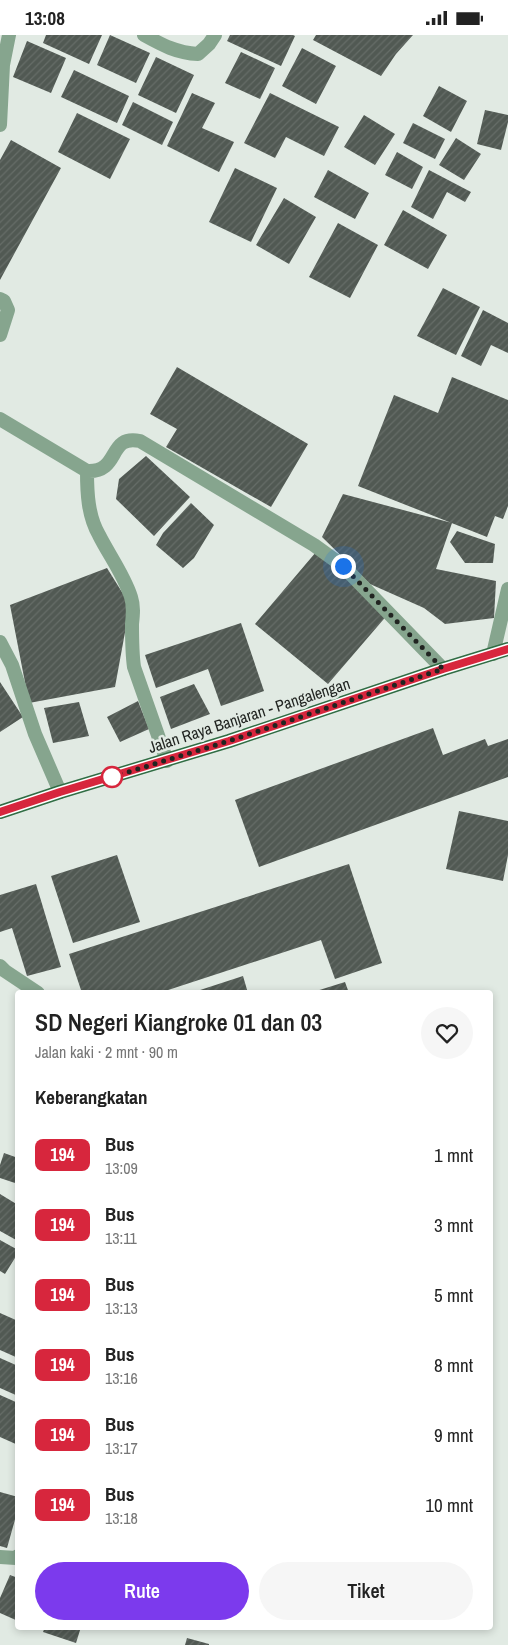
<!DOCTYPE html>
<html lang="id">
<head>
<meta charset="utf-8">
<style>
  :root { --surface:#fff; --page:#f6f6f6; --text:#222; --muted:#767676; --accent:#7c3aed }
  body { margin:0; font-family:"Archivo Narrow",sans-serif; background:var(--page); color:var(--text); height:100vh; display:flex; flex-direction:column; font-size:19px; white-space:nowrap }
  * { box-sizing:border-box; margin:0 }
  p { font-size:16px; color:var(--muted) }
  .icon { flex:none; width:28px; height:28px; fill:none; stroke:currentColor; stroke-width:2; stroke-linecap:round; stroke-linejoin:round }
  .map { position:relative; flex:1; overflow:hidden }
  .side { position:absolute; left:15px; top:955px; width:478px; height:640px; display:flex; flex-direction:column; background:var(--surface); border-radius:5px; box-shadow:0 2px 8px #0003 }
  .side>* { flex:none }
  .badge { padding:0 10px; border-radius:8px; font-size:18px; line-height:32px }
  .you { position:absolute; width:25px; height:25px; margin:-12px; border:4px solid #fff; border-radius:50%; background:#1a73e8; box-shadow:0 0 0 8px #1a73e833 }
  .map>.badge { position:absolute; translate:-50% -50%; box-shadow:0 0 0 2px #fff }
  h2 { padding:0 20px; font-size:19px; line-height:45px }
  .round { display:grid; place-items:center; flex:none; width:52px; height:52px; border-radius:26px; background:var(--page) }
  .summary { display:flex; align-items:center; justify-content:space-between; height:85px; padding:0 20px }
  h1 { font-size:24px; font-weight:600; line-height:38px }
  .primary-button { display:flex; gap:10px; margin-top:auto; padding:10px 20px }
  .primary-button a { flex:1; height:58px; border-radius:30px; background:var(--accent); color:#fff; font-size:20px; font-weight:600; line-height:58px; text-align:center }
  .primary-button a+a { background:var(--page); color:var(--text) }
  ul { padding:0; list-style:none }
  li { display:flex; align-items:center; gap:15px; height:70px; padding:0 20px }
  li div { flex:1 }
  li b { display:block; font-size:19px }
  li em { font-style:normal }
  li .badge { min-width:55px; font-weight:700; text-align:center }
  .status { display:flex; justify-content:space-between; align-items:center; height:35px; padding:0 25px; background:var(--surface); direction:ltr }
  .status svg { height:14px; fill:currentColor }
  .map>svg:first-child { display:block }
  .building { fill:url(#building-hatch) }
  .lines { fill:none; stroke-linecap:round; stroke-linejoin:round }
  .minor { stroke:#86a58e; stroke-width:14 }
  .primary { stroke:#306d44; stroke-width:14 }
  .line-casing { stroke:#fff; stroke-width:11 }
  .line { stroke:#d7263d; stroke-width:8 }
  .walk { stroke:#212421; stroke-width:5; stroke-dasharray:0 9 }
  .stop-dot { fill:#fff; stroke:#d7263d; stroke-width:2.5 }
  .labels { text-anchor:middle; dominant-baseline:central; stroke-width:5; stroke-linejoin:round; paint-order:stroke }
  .street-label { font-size:16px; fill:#212421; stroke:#e1eae3 }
</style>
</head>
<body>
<div class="status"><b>13:08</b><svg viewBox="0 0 49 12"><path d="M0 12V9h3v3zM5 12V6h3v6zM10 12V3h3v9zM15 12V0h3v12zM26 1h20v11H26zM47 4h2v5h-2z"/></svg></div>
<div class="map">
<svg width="508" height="1610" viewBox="0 0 508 1610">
  <defs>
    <pattern id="building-hatch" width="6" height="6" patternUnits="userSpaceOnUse" patternTransform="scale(1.25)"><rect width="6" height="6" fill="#515953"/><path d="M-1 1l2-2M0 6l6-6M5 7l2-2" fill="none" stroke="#666d68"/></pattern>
  </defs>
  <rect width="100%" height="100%" fill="#e1eae3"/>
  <path class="building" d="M46,0H102L89,29L43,8Z
    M110,0L150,18L136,48L97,30Z
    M230,0H293L295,1L281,31L227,6Z
    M316,0H413L396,19L381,41L313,5Z
    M27,6L66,23L51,58L13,42Z
    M302,13L336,31L316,69L282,51Z
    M241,17L275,33L260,64L225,48Z
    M156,22L194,40L176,78L138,60Z
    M74,35L129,61L117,88L61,62Z
    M439,51L467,66L451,97L423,81Z
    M192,58L215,68L202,93L234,107L219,137L167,111Z
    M270,58L339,92L324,121L286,102L275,123L244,108Z
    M133,67L173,87L162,110L122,90Z
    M485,75L508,80V87L501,115L477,109Z
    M77,78L130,104L110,144L58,117Z
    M364,80L395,99L375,130L344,112Z
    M413,88L445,104L435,124L403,108Z
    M456,103L481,119L464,145L439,130Z
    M11,105L61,133L0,245V125Z
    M397,117L423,132L412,154L385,140Z
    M235,133L277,153L251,207L209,187Z
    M328,135L369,158L355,184L314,162Z
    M429,135L471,157L465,167L447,157L433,184L411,172Z
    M284,163L316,182L289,229L256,210Z
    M403,175L447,200L428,234L384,210Z
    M338,188L378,210L350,263L309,242Z
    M443,253L480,272L456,320L417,301Z
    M483,275L508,288V318L491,310L481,331L461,321Z
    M177,332L308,409L271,472L166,412L177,394L150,379Z
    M452,342L508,365V471L503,484L495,481L487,502L358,451L394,360L438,378Z
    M146,421L190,462L154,501L116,464L119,444Z
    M343,459L452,488L436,534L496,546L494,583L445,589L424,573L370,549L322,502Z
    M191,468L214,490L194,523L183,533L156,510L163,498Z
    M457,496L495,509L493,528H465L450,507Z
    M316,517L389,578L328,649L255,589Z
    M107,533L130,570L115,652L29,668L10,570Z
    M241,588L264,656L221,671L208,634L156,653L145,620Z
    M0,647L23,682L0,697Z
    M194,649L210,679L171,694L160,662Z
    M138,666L149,694L120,707L107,682Z
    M79,667L89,701L53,708L44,673Z
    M433,693L443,720L485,704L488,711L508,704V742L259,832L235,765Z
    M459,776L508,786V820L503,846L446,834Z
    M117,820L140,887L73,908L51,841Z
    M349,829L382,928L335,944L321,905L159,958H82L69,919Z
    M36,849L61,932L27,941L12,893L0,897V860Z
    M243,941L248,958H194V957Z
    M345,947L349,958H313V957Z
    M4,1118L18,1123V1149L0,1143V1130Z
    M0,1159L18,1170V1206L0,1196Z
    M0,1205L18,1215V1218L5,1239L0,1236Z
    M0,1278L18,1286V1323L0,1315Z
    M0,1323L18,1331V1361L0,1353Z
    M0,1360L18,1368V1410L0,1402Z
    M0,1457L18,1462V1474L7,1513L0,1511Z
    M10,1540L18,1543V1586L0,1578V1563Z
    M45,1592H81L76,1608L43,1597Z
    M187,1603L209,1609V1610H185Z"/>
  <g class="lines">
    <path class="minor" d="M144,0C162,10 177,18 198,19L209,9L215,0
      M0,90L3,30L9,0
      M0,264L4,266L8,275L0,300
      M0,384L87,436C121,438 107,399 140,406L314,510L343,531L443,634
      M87,436C87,458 88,481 99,500C109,520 124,540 131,562C134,571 133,580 132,589C132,603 132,618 134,632L167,726
      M0,607L12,630L35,699L60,757
      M493,619L508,554
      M0,931L5,936L38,958
      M0,1522L16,1523L18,1521"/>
    <path class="primary" d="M0,777L60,757L229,706L443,634L508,614"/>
  </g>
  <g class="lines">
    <defs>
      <path id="line" d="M0,777L60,757L229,706L443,634L508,614"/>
    </defs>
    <use href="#line" class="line-casing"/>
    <use href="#line" class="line"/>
    <path class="walk" d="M112,742L229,706L443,634L343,531"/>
  </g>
  <circle class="stop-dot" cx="112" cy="742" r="10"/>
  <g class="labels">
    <g class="street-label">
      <text transform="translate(249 680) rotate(-18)">Jalan Raya Banjaran - Pangalengan</text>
    </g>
  </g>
</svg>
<div class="you" style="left:343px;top:531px"></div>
<section class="side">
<div class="summary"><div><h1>SD Negeri Kiangroke 01 dan 03</h1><p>Jalan kaki · 2 mnt · 90 m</p></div><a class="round"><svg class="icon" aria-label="heart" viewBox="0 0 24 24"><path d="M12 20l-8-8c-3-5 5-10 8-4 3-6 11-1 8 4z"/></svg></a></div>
<h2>Keberangkatan</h2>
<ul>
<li><span class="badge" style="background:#d7263d;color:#fff">194</span><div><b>Bus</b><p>13:09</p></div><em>1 mnt</em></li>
<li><span class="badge" style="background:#d7263d;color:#fff">194</span><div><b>Bus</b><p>13:11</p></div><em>3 mnt</em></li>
<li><span class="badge" style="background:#d7263d;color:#fff">194</span><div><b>Bus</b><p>13:13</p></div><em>5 mnt</em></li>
<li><span class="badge" style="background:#d7263d;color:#fff">194</span><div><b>Bus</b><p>13:16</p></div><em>8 mnt</em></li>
<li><span class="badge" style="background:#d7263d;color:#fff">194</span><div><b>Bus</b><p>13:17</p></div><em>9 mnt</em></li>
<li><span class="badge" style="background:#d7263d;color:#fff">194</span><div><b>Bus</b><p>13:18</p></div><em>10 mnt</em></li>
</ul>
<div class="primary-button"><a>Rute</a><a>Tiket</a></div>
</section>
</div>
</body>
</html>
